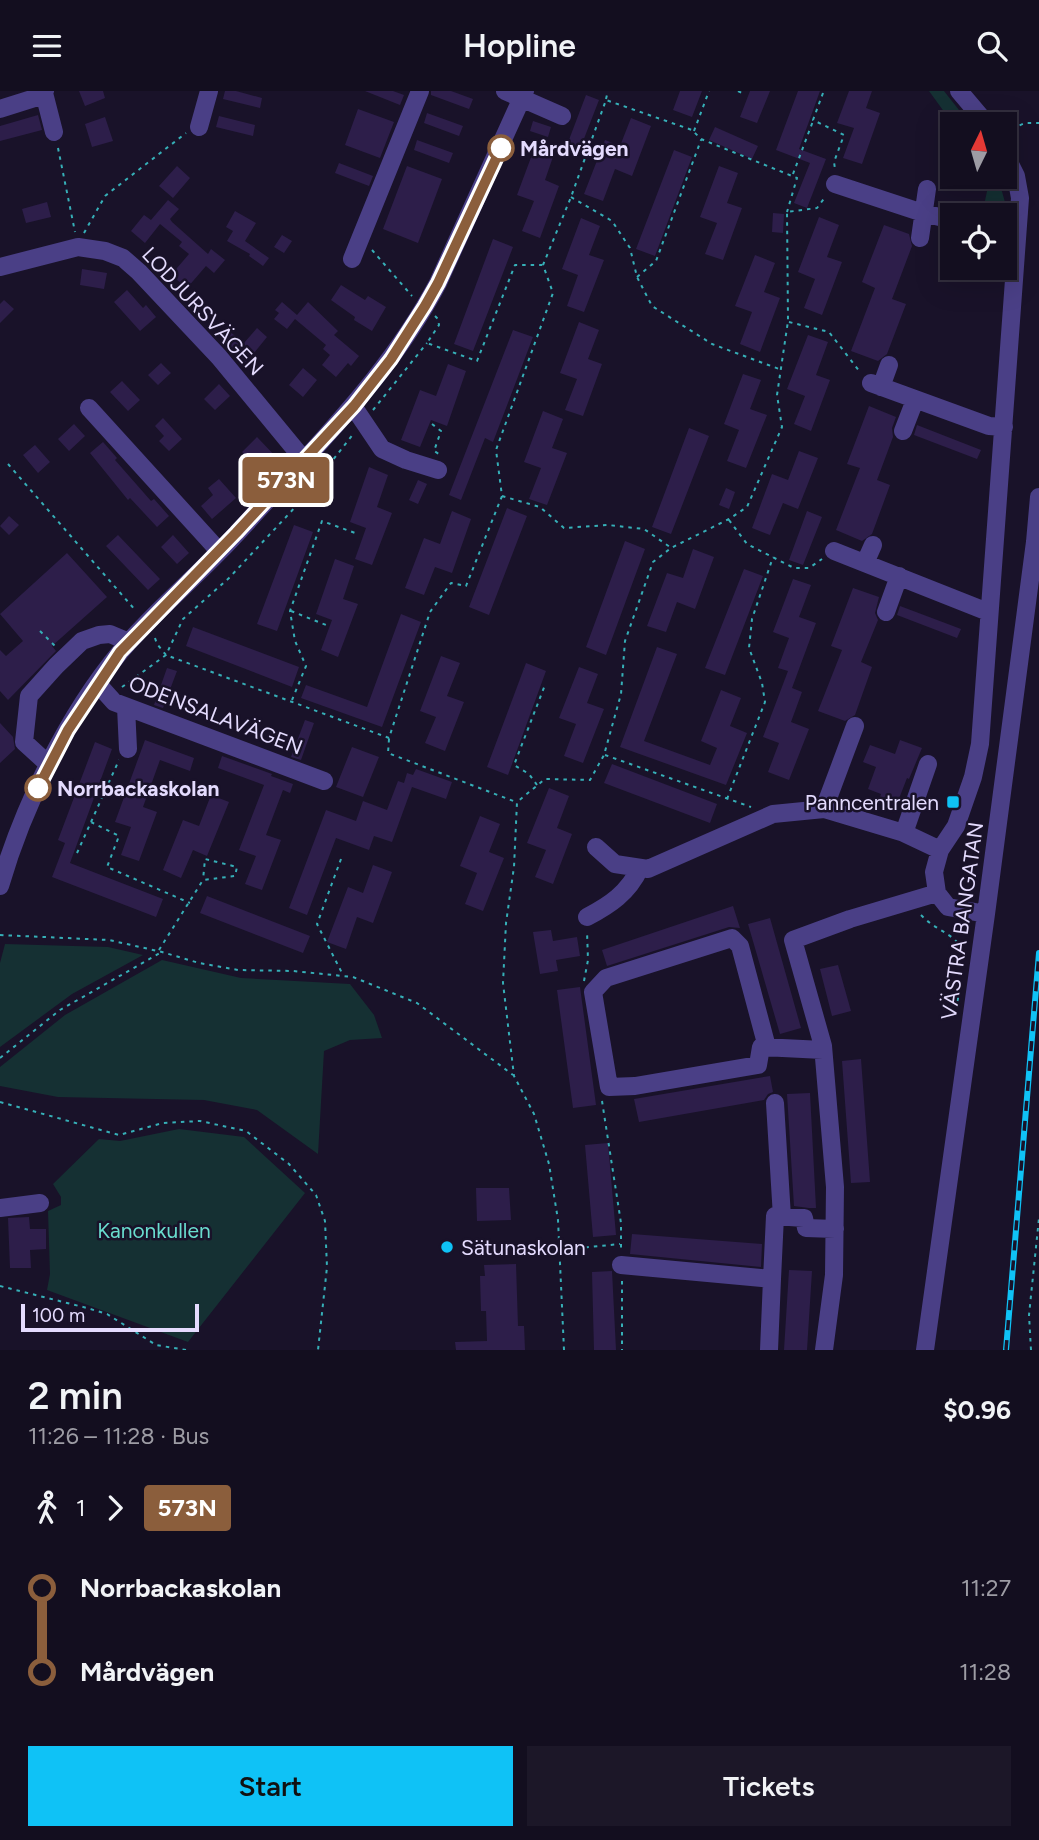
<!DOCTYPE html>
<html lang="en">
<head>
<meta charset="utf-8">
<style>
  :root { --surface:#130e1f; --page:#1c1728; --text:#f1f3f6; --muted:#9d9ca4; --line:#322e3d; --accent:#0fc2f6 }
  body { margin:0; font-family:Figtree,sans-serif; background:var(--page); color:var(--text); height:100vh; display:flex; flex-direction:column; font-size:26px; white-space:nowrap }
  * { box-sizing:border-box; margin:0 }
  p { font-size:23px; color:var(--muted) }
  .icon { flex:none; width:38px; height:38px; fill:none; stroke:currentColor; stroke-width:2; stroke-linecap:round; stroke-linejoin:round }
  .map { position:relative; height:1259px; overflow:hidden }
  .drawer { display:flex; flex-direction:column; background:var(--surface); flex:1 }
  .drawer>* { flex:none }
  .badge { padding:0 14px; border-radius:5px; font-size:24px; line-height:46px }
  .needle { width:46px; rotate:5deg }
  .controls { position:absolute; left:940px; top:21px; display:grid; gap:14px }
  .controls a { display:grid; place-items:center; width:77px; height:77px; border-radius:0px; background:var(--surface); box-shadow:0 7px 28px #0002,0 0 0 2px var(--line); font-size:35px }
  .scale { position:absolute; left:21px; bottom:18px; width:178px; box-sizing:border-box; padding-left:7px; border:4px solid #e4dbfe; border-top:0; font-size:19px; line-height:24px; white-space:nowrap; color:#e4dbfe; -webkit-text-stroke:5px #191229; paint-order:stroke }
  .map>.badge { position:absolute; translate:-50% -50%; box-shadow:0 0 0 4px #fff }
  .legs { display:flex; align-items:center; gap:10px; height:77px; padding:0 28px; font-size:23px }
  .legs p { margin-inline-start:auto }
  .summary { display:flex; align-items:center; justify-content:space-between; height:119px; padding:0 28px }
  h1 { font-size:38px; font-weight:600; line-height:52px }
  .cta { display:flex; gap:14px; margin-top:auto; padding:14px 28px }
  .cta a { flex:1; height:80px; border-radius:0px; background:var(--accent); color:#111; font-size:28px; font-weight:600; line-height:80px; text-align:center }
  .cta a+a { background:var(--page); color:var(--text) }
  ul { padding:0 28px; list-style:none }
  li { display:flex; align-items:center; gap:24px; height:84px; font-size:26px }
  li i { display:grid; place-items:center; width:10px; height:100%; margin:0 9px; background:currentColor }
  li i::after { content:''; width:18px; height:18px; margin:-9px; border:5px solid; border-radius:50%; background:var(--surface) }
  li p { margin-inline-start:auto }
  li:first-child i { background:linear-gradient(#0000 50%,currentColor 0) }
  li:last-child i { background:linear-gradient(currentColor 50%,#0000 0) }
  header { display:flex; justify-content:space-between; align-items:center; height:91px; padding:0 28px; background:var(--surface); font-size:32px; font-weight:600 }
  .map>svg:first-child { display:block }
  .green { fill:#153033 }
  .building { fill:#2d1e4a }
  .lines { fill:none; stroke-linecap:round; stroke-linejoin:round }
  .path { stroke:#36afb7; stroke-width:2; stroke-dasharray:3.5 5; stroke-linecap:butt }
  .minor { stroke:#4a3f86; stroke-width:18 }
  .rail-casing { stroke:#0fc2f6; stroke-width:6 }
  .rail { stroke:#191229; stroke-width:3.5; stroke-dasharray:10; stroke-linecap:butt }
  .line-1-casing { stroke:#fff; stroke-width:16 }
  .line-1 { stroke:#8b5e3c; stroke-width:10 }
  .stop-1-dot { fill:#fff; stroke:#8b5e3c; stroke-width:3.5 }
  .poi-dot { fill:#0fc2f6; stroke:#191229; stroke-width:2.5 }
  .labels { text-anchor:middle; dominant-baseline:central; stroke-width:5; stroke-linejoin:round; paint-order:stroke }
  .stop-label { font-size:21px; font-weight:bold; fill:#e4dbfe; stroke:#191229; text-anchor:start }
  .street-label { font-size:21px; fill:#e4dbfe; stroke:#191229 }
  .poi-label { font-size:21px; fill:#e4dbfe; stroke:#191229; text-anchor:end }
  .park-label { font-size:21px; fill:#69dcce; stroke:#191229 }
</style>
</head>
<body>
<header><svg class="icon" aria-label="menu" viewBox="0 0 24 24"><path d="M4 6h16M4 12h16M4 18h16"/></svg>Hopline<svg class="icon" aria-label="search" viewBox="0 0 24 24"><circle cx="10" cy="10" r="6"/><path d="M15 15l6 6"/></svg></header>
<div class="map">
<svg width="1039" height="1259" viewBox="0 0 1039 1259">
  <rect width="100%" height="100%" fill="#191229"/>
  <path class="green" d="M929,0H944L970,33H953Z
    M990,86H998L1006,115L1004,124H982Z
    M5,853L108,856L143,864L72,903L0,956V872Z
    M162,869L241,887L350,893L374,924L382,947L350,949L324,960L318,1063L257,1019L204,1009L58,1006L0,995V976L65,924Z
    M179,1038L244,1046L305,1102L188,1251L47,1199L50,1183L48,1120L61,1114V1106L53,1093L99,1048L120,1050Z"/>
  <path class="building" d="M79,0H103L105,7L85,15Z
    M225,0H236L262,7L260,17L223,8Z
    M365,0H393L404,4L400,14Z
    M431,0H451L473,8L469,18L431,4Z
    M680,0H702L692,26L673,19Z
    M750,0H770L757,32L740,26Z
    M798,0H820L799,58L826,68L807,117L794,112L810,72L776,59Z
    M849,0H872L866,17L880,22L862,73L843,67L854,37L837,32Z
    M586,4L599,9L580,58L567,54Z
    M358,18L394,31L380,67L345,54Z
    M427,22L463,35L459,45L424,32Z
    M38,24L42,39L0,50V35Z
    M219,25L255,34L253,45L216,36Z
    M105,26L113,50L92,56L85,33Z
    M631,27L651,35L632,85L615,78L603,110L584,103L605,49L620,55Z
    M533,30L551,36L548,46L530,40Z
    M715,36L758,55L752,68L709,49Z
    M417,49L453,62L449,72L414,59Z
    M536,53L555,60L545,89L559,95L540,147L522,140L534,110L517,104Z
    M674,59L692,66L655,165L636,158Z
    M339,72L373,85L369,95L335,82Z
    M177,75L190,87L173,107L159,95Z
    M407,75L442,88L418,152L383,138Z
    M719,75L738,82L727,112L742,117L723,169L705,163L717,132L700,126Z
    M168,109L179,118L170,128L172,131L208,163L211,158L225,169L214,182L206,175L187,197L171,184L189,163L179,155L182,151L160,133L145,152L131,140L144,124L151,129Z
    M47,111L51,126L26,132L22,118Z
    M235,120L256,132L245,150L269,167L263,175L249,165L250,163L227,150L233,140L226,136Z
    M773,122L784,123L783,142L772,141Z
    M819,126L839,134L827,166L842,171L822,224L804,217L815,188L798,181Z
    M581,127L600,135L589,164L604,169L584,221L567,215L578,184L562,178Z
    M884,134L909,143L912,155L892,208L906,213L887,263L878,270L851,260L875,197L862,191Z
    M282,144L292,150L284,162L274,156Z
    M493,148L513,156L473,260L454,253Z
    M755,164L775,172L764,201L780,207L760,261L740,253L752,221L735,215Z
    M82,178L107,182L104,198L80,194Z
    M341,194L365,209L368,205L386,216L372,240L354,229L355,226L331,209Z
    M127,199L143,217L146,214L156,226L140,240L114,211Z
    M4,209L14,218L0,232V213Z
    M282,211L297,224L308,211L338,240L334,244L359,265L351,275L348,272L336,286L322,274L330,264L323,258L326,254L295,228L287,238L274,228L279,222L275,219Z
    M579,231L599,239L588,268L602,273L583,325L565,319L577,288L560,282Z
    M257,237L267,246L246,272L220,251L229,240L244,252Z
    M513,239L533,246L493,351L485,347L461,409L449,404Z
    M808,244L828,251L816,284L830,289L811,340L794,333L805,305L787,298Z
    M161,272L171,282L158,294L148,284Z
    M448,273L466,280L447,335L431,329L420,356L401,349L420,299L436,305Z
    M303,277L317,289L303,306L289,294Z
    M743,283L761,289L750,318L767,324L746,377L727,370L739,339L724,333Z
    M122,290L140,309L128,320L110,301Z
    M219,293L230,305L215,319L204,308Z
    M869,315L896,326L892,337L893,346L877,389L890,394L872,443L862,450L836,439L860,377L847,373Z
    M543,320L563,328L552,357L567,362L547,414L529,408L541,377L524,371Z
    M163,327L182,348L169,360L159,350L164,345L155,335Z
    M74,333L85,345L69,360L58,348Z
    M917,334L981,359L977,368L914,344Z
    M689,337L709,345L671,443L652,436Z
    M257,346L278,368L256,390L244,377L251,370L242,361Z
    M103,351L117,367L115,369L151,410L154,408L169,425L157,436L130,407L128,409L90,362Z
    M35,354L50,371L38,382L23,364Z
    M799,360L818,367L798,418L783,412L770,444L752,437L772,383L788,389Z
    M369,376L388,384L377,416L392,422L372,474L355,468L366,437L350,431Z
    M219,388L236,407L212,428L201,415L213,404L208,397Z
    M418,389L427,393L418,413L409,409Z
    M726,397L735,401L729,418L719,414Z
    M507,417L527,425L489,524L469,516Z
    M452,420L471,428L452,482L435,476L424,504L405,497L424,447L440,453Z
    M807,420L822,426L803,474L789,469Z
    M9,425L19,434L9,444L0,435Z
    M294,434L313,441L277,540L257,533Z
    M118,444L160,488L148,499L106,455Z
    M173,444L189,462L177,473L161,456Z
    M625,450L645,458L606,564L586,556Z
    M693,458L714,466L695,518L677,511L666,541L647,535L667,482L683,487Z
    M67,462L107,506L52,555L56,560L8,609L0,600V559L6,565L23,550L0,523Z
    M335,468L354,475L343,508L358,513L338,566L321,559L332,529L316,523Z
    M744,478L763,485L725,584L705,577Z
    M793,488L811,494L799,526L816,532L792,597L802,601L791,631L809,638L789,689L768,681L779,652L763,646L788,580L778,577L789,547L773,541Z
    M853,497L879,506L875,522L878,529L861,571L872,576L855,624L845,630L818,620L842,559L831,555Z
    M900,515L961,538L957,547L897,524Z
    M401,523L421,531L382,636L301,607L306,594L367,616Z
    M193,536L299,576L292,596L186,555Z
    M657,556L677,563L644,650L710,674L717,657L701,650L721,599L741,607L730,635L747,642L726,694L620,656Z
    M441,565L460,572L447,605L464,611L445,660L425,652L436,626L420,620Z
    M526,572L546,580L508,684L487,676Z
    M579,576L598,583L587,612L604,618L583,672L564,665L576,633L559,627Z
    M167,577L177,580L163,617L154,614Z
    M305,629L314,632L301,669L291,666Z
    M0,632L13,646L15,658L0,672Z
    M145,649L194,667L190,680L160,669L143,716L157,721L139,770L121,764L131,736L115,731Z
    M900,649L922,657L909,688L907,687L895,718L878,712L881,703L868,698L876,676L863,671L870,654L895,663Z
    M95,651L112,658L70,772L163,808L156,826L52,786L65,752L58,749Z
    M352,656L379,666L363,706L336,696Z
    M222,665L272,683L271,685L293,693L290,702L283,699L266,744L281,749L262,799L245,793L256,765L239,759L264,694L218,677Z
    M612,673L717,713L710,732L604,692Z
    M416,678L452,691L446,708L412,696L392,751L374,745L369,759L336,747L307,824L289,817L326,719L356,730L363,710L387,719L398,690L404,692L407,682L413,684Z
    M549,697L569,705L557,737L572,743L553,793L535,786L546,759L527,752Z
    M211,704L229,711L207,765L193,759L181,787L163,779L183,729L199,735Z
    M480,725L500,733L489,761L504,767L483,820L465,813L477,782L460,775Z
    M373,774L392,781L373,832L357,826L346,858L327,851L348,796L363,802Z
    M207,805L310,845L303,862L200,822Z
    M733,815L740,837L729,836L607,875L602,859Z
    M770,827L801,937L780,943L748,833Z
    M551,839L553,850L577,846L580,865L556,869L558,880L540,883L533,841Z
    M838,874L851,920L832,925L820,878Z
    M580,896L596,1014L573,1017L557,899Z
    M861,968L870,1091L851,1092L842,970Z
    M770,985L773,1001L768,1003L764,1009L639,1031L634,1008Z
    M810,1002L816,1117H809L794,1115L787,1003Z
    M608,1052L616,1144L593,1146L585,1054Z
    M476,1097H509L511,1129L477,1130Z
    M29,1126L30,1138H46V1158L30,1159L31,1177H10L8,1127Z
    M632,1143L762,1153L761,1176L630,1163Z
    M516,1173L518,1235H524L525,1259H456L455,1251L487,1250L486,1220H481L480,1185H485L484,1174Z
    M789,1179L812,1180L807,1259H784Z
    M612,1180L616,1259H594L592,1181Z"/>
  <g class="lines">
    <path class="path" d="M738,0L744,3
      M823,2L813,29L844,44L834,71L835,78
      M606,8L608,0
      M694,40L709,0
      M1004,41L1025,32H1039
      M58,57L75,141
      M793,83L813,30
      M571,106L612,130L630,157L637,186L652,215L712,253L779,278
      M84,142L105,105L186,42
      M372,159L412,205
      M637,186L656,170L701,49
      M435,225L438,228L439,234L427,252L477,270L515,174H542
      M789,231L829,241L860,281
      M373,319L427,252
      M432,333L441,340L434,360L439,363
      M8,373L136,520
      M502,405L540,416L564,437L608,434L644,438L670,456
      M729,429L747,453L794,477H809L822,468
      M291,520L326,534
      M40,540L55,555
      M155,547L157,553L166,564L389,647L430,521L451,492L466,495L502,405L496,359L553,202L543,174L571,106L606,9L692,39L701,48L797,87L787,121
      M122,596L166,564L183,528L229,487L300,411L354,342
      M292,609L306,575L295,550L290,520L322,430L358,443
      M389,648L388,662L516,711
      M605,664L751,716
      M537,694L529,683L514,674L545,594
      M727,708L765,611L762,592L749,557L752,528L773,466
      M91,731L119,745L107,776L190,812
      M77,762L119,669
      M341,768L317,833L343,884
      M921,824C931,835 943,839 954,848C970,862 959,896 957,914
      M0,844L109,849L162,861L199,872L238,879L293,880L353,886L417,912L513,984
      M159,859L203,789L235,785L237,776L205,768L203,789
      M584,890L588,869L587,840
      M0,967L60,919L160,862
      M602,1010L621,1132V1160
      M0,1011L119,1044L163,1032L200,1030L246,1040L289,1073L316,1104L325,1130L327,1176L318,1259
      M560,1159L620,1153
      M622,1190V1259
      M0,1195L87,1217L107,1223L156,1254L186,1259
      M564,1259L558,1129L549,1073L534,1023L514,985L503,892L506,832L514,776L517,711L545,688L590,689L604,664L621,603L625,550L653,471L671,457L729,428L747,416L782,336L777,304L788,230L787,121L817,117L826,105
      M1031,1259L1029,1224L1039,1127"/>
    <path class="minor" d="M505,0L562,25
      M959,0L987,33
      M44,2L54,41
      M0,18L38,6L45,0
      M199,36L209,0
      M835,93L923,122L952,129
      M920,147L927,98
      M352,168L420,0
      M0,176L78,156L105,160L123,167L139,181L219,266L304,369
      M871,292L989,335L1004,336
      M881,296L889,274
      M353,315L382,358L406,369L438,379
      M89,317L219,460
      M903,340L915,309
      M834,460L988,521
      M865,472L873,454
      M886,521L899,485
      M97,592L114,611L324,690
      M126,616L128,658
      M48,673L24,651L29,605L56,575L82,550L99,544L110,543L129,551
      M824,718L855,635
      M904,742L928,673
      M596,756L615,773L648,778L773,723L824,718L904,742L940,759
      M0,795C23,716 68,623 121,560C150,525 186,495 218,462C245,435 270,405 297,377C350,319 401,262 438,192L525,0
      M986,823L948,816L937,802L934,781L940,759L956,735L973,686L980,653L1020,107L1016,85L1004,61
      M587,826C610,814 628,802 640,777
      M767,956L740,855L732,847L606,887L593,901L609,996L635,995L758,974L761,956L823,959
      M775,1012L782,1126
      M0,1117L40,1112
      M621,1174L772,1188L775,1125L804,1127L806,1137L835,1138
      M769,1259L772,1188
      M824,1259L834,1184L835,1096L823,955L793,849L850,828L937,802
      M925,1259L986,823L1035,451L1039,406"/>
    <defs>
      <path id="rail" d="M1006,1259L1039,862"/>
    </defs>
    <use href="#rail" class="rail-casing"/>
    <use href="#rail" class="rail"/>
  </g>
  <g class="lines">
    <defs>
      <path id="line-1" d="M38,697L68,639L120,561L236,442L354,315L391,268L425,215L438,192L501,57"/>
    </defs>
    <use href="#line-1" class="line-1-casing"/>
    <use href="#line-1" class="line-1"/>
  </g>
  <g class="stop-1-dot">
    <circle cx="501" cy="57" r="12"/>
    <circle cx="38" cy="697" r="12"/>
  </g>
  <g class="poi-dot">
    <rect x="946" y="704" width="14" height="14" rx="3.5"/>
    <circle cx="447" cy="1156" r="7"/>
  </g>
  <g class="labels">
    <g class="stop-label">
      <text x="520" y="57">Mårdvägen</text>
      <text x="57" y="697">Norrbackaskolan</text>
    </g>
    <g class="street-label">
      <text transform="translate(203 220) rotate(47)">LODJURSVÄGEN</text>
      <text transform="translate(216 624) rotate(21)">ODENSALAVÄGEN</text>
      <text transform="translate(962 830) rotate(-82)">VÄSTRA BANGATAN</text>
    </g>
    <g class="poi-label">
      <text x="939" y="711">Panncentralen</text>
      <text x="461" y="1156" text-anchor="start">Sätunaskolan</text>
    </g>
    <g class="park-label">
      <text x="154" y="1139">Kanonkullen</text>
    </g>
  </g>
</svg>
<div class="controls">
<a><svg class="needle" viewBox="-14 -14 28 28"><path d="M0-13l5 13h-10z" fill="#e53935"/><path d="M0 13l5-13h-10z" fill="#9d9ca4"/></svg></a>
<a><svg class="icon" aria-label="locate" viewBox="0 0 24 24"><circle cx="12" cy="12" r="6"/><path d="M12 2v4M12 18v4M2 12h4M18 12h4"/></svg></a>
</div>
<div class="scale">100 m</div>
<b class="badge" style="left:286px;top:389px;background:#8b5e3c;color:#fff">573N</b>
</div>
<section class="drawer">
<div class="summary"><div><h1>2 min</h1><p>11:26 – 11:28 · Bus</p></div><b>$0.96</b></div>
<div class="legs"><svg class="icon" aria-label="walk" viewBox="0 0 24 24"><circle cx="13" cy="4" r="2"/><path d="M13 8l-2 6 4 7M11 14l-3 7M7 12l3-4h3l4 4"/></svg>1<svg class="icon" aria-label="forward" viewBox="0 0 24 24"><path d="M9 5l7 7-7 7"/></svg><b class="badge" style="background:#8b5e3c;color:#fff">573N</b></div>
<ul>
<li><i style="color:#8b5e3c"></i><b>Norrbackaskolan</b><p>11:27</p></li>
<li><i style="color:#8b5e3c"></i><b>Mårdvägen</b><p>11:28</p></li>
</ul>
<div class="cta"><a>Start</a><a>Tickets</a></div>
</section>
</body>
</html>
